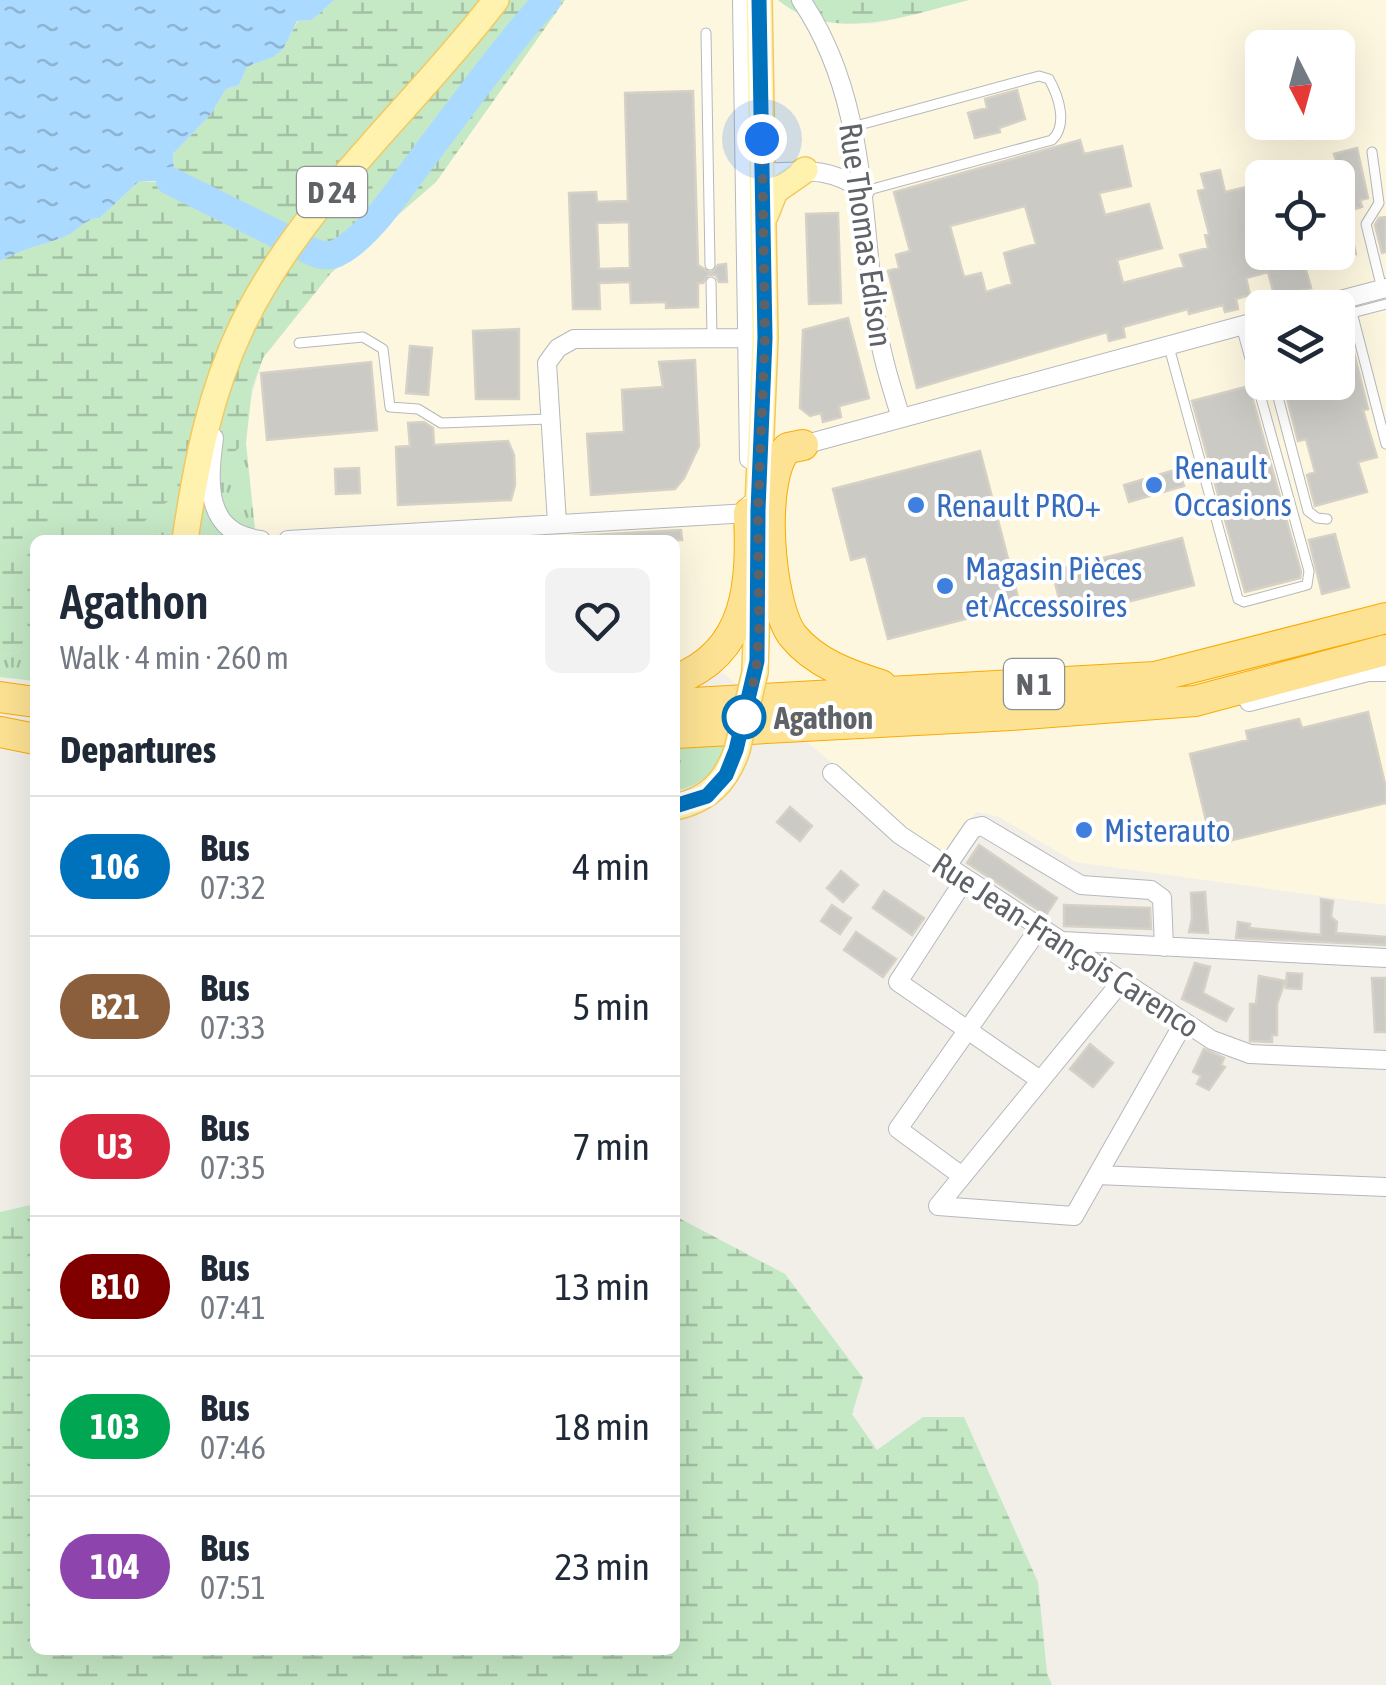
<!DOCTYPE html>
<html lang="en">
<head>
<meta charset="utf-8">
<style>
  :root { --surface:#fff; --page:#f2f2f3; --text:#1f2937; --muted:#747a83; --line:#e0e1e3 }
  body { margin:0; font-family:"Asap Condensed",sans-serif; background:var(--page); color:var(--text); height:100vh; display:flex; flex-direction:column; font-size:38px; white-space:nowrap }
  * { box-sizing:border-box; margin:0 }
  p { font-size:32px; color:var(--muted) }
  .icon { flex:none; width:55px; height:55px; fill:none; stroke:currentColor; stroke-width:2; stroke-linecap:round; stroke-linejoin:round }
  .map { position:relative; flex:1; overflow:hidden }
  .side { position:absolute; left:30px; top:535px; width:650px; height:1120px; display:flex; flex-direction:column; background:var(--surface); border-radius:15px; box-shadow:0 10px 40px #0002 }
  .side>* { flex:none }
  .badge { padding:0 20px; border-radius:32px; font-size:35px; line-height:65px }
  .needle { width:65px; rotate:174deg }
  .tools { position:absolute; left:1245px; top:30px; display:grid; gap:20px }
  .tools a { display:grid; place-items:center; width:110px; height:110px; border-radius:15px; background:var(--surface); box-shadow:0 10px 40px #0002; font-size:50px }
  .you { position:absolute; width:50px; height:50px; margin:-25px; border:8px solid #fff; border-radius:50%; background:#1a73e8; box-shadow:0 0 0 15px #1a73e833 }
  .map>.badge { position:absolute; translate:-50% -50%; box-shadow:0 0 0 5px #fff }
  h2 { padding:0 30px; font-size:38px; line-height:90px }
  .round { display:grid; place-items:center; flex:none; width:105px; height:105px; border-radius:15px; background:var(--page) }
  .headline { display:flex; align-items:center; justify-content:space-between; height:170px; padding:0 30px }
  h1 { font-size:48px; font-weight:600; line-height:75px }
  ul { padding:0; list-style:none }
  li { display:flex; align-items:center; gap:30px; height:140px; padding:0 30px; border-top:2px solid var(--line) }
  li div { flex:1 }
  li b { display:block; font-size:38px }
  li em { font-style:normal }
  li .badge { min-width:110px; font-weight:700; text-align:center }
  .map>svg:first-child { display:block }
  .commercial { fill:#fef7e0; fill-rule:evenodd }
  .grass { fill:url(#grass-tufts) }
  .wetland { fill:url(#wetland-marsh) }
  .water { fill:url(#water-ripples) }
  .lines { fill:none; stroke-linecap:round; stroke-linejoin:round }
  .river { stroke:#aadaff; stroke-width:28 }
  .building { fill:#cccac5; stroke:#d6d1c6; stroke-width:2.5; fill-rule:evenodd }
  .lane-casing { stroke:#b5b8bc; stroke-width:11 }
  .street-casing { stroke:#b5b8bc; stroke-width:20 }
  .primary-casing { stroke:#f2c960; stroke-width:28 }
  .highway-casing { stroke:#f9ab00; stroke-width:32 }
  .lane { stroke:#fff; stroke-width:9 }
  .street { stroke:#fff; stroke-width:18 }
  .primary { stroke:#fff2af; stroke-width:25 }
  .highway { stroke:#fde293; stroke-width:30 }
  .primary-bridge-casing { stroke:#f2c960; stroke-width:28; stroke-linecap:butt }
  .primary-bridge { stroke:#fff2af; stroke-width:25 }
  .line-casing { stroke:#fff; stroke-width:22 }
  .line { stroke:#0072bc; stroke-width:15 }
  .walk { stroke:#5f6368; stroke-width:10; stroke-dasharray:0 18 }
  .shop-dot { fill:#3f7fe0; stroke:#fff; stroke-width:4 }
  .stop-dot { fill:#fff; stroke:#0072bc; stroke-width:5 }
  .labels { text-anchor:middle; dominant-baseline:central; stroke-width:8; stroke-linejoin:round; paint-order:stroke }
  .shield { fill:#fff; stroke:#8f9295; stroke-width:2.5 }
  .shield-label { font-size:30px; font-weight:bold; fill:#5f6368 }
  .street-label { font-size:32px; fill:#5f6368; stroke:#fff }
  .shop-label { font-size:32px; fill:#366cbe; stroke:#fff; text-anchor:start }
  .stop-label { font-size:32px; font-weight:bold; fill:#5f6368; stroke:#fff; text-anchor:start }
</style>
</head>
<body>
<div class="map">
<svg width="1386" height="1685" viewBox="0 0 1386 1685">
  <defs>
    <pattern id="grass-tufts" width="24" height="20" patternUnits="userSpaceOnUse" patternTransform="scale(2.5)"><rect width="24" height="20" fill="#c5e8c5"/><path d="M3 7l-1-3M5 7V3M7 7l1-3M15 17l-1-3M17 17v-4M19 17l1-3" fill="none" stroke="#a3c0a4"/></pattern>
    <pattern id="wetland-marsh" width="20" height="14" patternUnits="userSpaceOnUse" patternTransform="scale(2.5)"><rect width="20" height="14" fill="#c5e8c5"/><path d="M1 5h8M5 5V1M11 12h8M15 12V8" fill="none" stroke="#a3c0a4"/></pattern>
    <pattern id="water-ripples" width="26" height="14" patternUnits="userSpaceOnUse" patternTransform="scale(2.5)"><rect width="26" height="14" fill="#aadaff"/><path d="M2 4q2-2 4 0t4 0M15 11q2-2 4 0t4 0" fill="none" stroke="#8eb4d2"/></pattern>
  </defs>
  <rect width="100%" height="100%" fill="#f1efe8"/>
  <path class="commercial" d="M565,0H778L791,10L828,22L875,24L969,0H1386V905L1075,862L999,817L976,812L944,855L887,822L854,781L718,669L675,671V540H256L246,443V417L263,358L331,273L436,182ZM1262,48H1338V122H1262ZM1262,178H1338V252H1262ZM1262,308H1338V382H1262Z"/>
  <path class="grass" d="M246,443L256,540H126L154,512Z
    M35,640V681L0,677V657L19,651Z
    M730,736C719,766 708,784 675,791V739Z"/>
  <path class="wetland" d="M334,0H565L436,182L331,273L263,358L252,389L246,443L154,512L126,540H35V640L19,651L0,657V261C20,250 42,245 64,237C78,232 84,218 100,218L139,181L155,182L174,173L173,154L211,114L226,89L239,85L247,67L273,57L282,49L298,21L312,20Z
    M778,0H969C909,15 833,45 778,0Z
    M35,1204V1650H675V1216L785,1274L863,1378L852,1414L877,1450L923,1417H964L1038,1582L1047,1673L1052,1685H0V1212Z"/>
  <path class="water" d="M0,0H334L312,20L297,21L283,49L273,57L247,67L239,85L226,89L211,114L173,154L174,173L170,181H139L100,218C84,218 78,232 64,237C42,245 20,250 0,261Z"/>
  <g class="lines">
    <path class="river" d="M170,181L285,238
      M301,246C312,252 325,259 337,253C368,238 398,191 419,163C461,108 501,52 547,0"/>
  </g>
  <path class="building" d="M1017,90L1025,119L999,128L1000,132L975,138L968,113L987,108L985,99Z
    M693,91L698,265L711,273L718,265L726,264L727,282H719L716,275H708L703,283H698V307L666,308V302L631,303L630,282L599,283L600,309H573L569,193L596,192L597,202L628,201L625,93ZM629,222L630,268L599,269L597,223Z
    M1080,140L1084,154L1122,146L1131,186L1099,193L1105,215L1149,204L1162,248L1117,260L1123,283L1184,267L1180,255L1208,248L1205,235L1209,234L1198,191L1205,189L1201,174L1220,170L1225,192L1251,186L1249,177L1262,173V252H1301L1311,288L1275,298L1268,272L1246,278L1250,295L1236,299L1238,309L1225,312L1223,305L1189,314L1188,309L1123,327L1125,337L1109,341L1107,332L917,388L888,271L899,268L896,255L910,251L894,192ZM1025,206L1036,244L1004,253L1012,284L986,292L981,273L964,277L950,226Z
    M1357,148L1368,198L1360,200L1362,207L1351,210L1334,154Z
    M838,213L841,303L809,304L806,214Z
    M1386,217V252L1382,253L1375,225L1379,218Z
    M1348,220L1356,254L1338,259V223Z
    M848,318L869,398L839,406L841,417L823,422L821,413L810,416L800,408L803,330Z
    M519,329V399H476L473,331Z
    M1352,345L1368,409L1363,410L1377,457L1358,462L1367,492L1315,506L1307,475L1315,472L1306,439L1298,441L1283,382H1338V349Z
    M410,346L432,348L428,395L406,393Z
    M695,360L699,446L684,478L675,489L591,495L587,434L624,432L622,390L663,387L659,362Z
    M371,362L377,430L267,440L261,373Z
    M1249,386L1301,572L1300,578L1245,592L1192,401Z
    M424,422L433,428L434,445L508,441L514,455L515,485L511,500L398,505L396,447L410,446L408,423Z
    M980,451L1020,605L888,639L866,556L851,560L833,489Z
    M359,468L360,493L336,494L335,469Z
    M1178,469L1184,486L1129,502L1124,485Z
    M681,530L682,540H575V536Z
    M1335,534L1349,587L1322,594L1309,540Z
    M1182,538L1194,585L1064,618L1052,571Z
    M1368,712L1386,788V803L1212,845L1190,754L1248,740L1246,731L1299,719L1302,728Z
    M790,807L812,826L800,841L777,822Z
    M979,845L1057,898L1046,915L967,863Z
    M841,871L858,885L843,902L827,888Z
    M884,891L924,918L912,935L873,908Z
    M1205,892L1208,933L1189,932L1192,919L1191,893Z
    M1321,899L1333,901L1331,917L1337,922L1336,933L1386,937V945L1236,938L1238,922L1250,924L1249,928L1321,935Z
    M832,905L851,918L840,934L821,921Z
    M1064,905L1150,908L1151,929L1064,926Z
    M856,932L896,959L883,977L844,950Z
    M1195,963L1210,967L1203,993L1233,1009L1226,1021L1182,999Z
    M1287,973L1302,974L1301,989L1286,988Z
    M1259,976L1285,981L1277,1004V1035H1272V1042L1250,1041V1004H1256Z
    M1372,978H1385L1386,1032H1375Z
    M1090,1044L1113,1063L1093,1087L1070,1069Z
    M1204,1049L1224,1058L1221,1065L1225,1067L1209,1090L1197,1084L1201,1076L1193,1072Z"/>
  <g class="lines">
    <defs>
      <path id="lane" d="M706,33L710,265
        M852,127L1039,76L1049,79C1059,97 1068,125 1052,140L865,191
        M1372,152L1379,203L1366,224L1382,289
        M711,282L712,337
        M1348,297L1386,444
        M1352,313L1386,304
        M1258,321L1262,338
        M299,343L363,337L383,349L390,407L418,409L441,423L549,419
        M1169,347L1238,599L1244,602L1307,585L1309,571L1241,326
        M1274,382L1308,511L1317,518L1327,519"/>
      <path id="street" d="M742,0L749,459
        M801,0C866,95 861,211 876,320C881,354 891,386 901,418
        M757,163L762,173C806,171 827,166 865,191
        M1310,308L1386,288
        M214,438C208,483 204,533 261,540
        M803,445L1262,320
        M557,523L547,363L558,348L574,339L755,338
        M288,540L749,513V505
        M1249,702L1368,672H1386
        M832,773L900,835L1212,1040L1250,1054L1386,1060
        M947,866L973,828L982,826L1081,885L1151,890L1162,898L1164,947
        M965,879L898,982L1040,1080
        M1062,941L1386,958
        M1121,982L938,1206L1074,1216L1183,1024
        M1097,1175L1386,1187
        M962,1176L898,1129L1040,927"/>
      <path id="primary" d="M765,216L775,191L805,170
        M758,507L765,338L759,0
        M185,540C196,466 209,395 242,326C302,201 413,109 496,0
        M755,672L758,572
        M675,807C708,800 726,782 737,750"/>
      <path id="highway" d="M803,445L788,448C758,475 769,606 793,636C815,663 849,675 881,685
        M675,680C750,652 752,581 749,513
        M0,697L35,702
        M675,704L1155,677L1386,618
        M0,732L35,739
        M675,733L1011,715L1195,701L1386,650"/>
    </defs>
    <use href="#lane" class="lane-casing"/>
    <use href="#street" class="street-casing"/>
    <use href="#primary" class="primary-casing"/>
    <use href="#highway" class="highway-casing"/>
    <use href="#lane" class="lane"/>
    <use href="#street" class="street"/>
    <use href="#primary" class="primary"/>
    <use href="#highway" class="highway"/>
    <defs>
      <path id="primary-bridge" d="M737,750L755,672"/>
    </defs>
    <use href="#primary-bridge" class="primary-bridge-casing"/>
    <use href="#primary-bridge" class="primary-bridge"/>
  </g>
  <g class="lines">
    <defs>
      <path id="line" d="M675,806L707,796L726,775L736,750L757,661L758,510L765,338L759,0"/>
    </defs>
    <use href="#line" class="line-casing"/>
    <use href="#line" class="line"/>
    <path class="walk" d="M744,717L756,672L759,631L758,510L765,338L762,139"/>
  </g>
  <g class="shop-dot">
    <circle cx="1154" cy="485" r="10"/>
    <circle cx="916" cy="505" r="10"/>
    <circle cx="945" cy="586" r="10"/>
    <circle cx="1084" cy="830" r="10"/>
  </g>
  <circle class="stop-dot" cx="744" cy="717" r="20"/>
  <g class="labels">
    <g class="shield">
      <rect x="297" y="167" width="70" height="50" rx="8"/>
      <rect x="1004" y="659" width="60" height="50" rx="8"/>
    </g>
    <g class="shield-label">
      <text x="332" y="192">D 24</text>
      <text x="1034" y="684">N 1</text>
    </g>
    <g class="street-label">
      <text transform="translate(866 235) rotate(82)">Rue Thomas Edison</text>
      <text transform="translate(1066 945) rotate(33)">Rue Jean-François Carenco</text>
    </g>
    <g class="shop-label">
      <text x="1174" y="467">Renault<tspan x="1174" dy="37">Occasions</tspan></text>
      <text x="936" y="505">Renault PRO+</text>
      <text x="965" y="568">Magasin Pièces<tspan x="965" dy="37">et Accessoires</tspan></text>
      <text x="1104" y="830">Misterauto</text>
    </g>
    <g class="stop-label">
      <text x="774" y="717">Agathon</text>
    </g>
  </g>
</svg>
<div class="tools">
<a><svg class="needle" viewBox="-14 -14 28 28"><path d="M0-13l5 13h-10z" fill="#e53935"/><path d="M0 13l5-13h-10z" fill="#747a83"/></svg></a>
<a><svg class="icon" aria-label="locate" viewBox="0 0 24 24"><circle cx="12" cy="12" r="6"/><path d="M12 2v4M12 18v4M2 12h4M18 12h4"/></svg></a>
<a><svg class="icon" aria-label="layers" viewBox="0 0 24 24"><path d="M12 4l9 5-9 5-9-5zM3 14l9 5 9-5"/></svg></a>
</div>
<div class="you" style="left:762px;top:139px"></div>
<section class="side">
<div class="headline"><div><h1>Agathon</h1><p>Walk · 4 min · 260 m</p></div><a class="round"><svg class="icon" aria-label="heart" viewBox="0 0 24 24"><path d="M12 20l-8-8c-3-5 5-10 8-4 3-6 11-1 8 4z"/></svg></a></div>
<h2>Departures</h2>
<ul>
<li><span class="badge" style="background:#0072bc;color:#fff">106</span><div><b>Bus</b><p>07:32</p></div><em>4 min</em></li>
<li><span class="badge" style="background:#8b5e3c;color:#fff">B21</span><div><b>Bus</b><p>07:33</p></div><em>5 min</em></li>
<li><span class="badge" style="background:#d7263d;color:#fff">U3</span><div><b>Bus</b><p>07:35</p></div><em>7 min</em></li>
<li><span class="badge" style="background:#800000;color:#fff">B10</span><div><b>Bus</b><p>07:41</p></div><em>13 min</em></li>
<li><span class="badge" style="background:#00a651;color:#fff">103</span><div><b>Bus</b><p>07:46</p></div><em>18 min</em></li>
<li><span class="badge" style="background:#8e44ad;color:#fff">104</span><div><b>Bus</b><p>07:51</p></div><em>23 min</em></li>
</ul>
</section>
</div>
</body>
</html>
